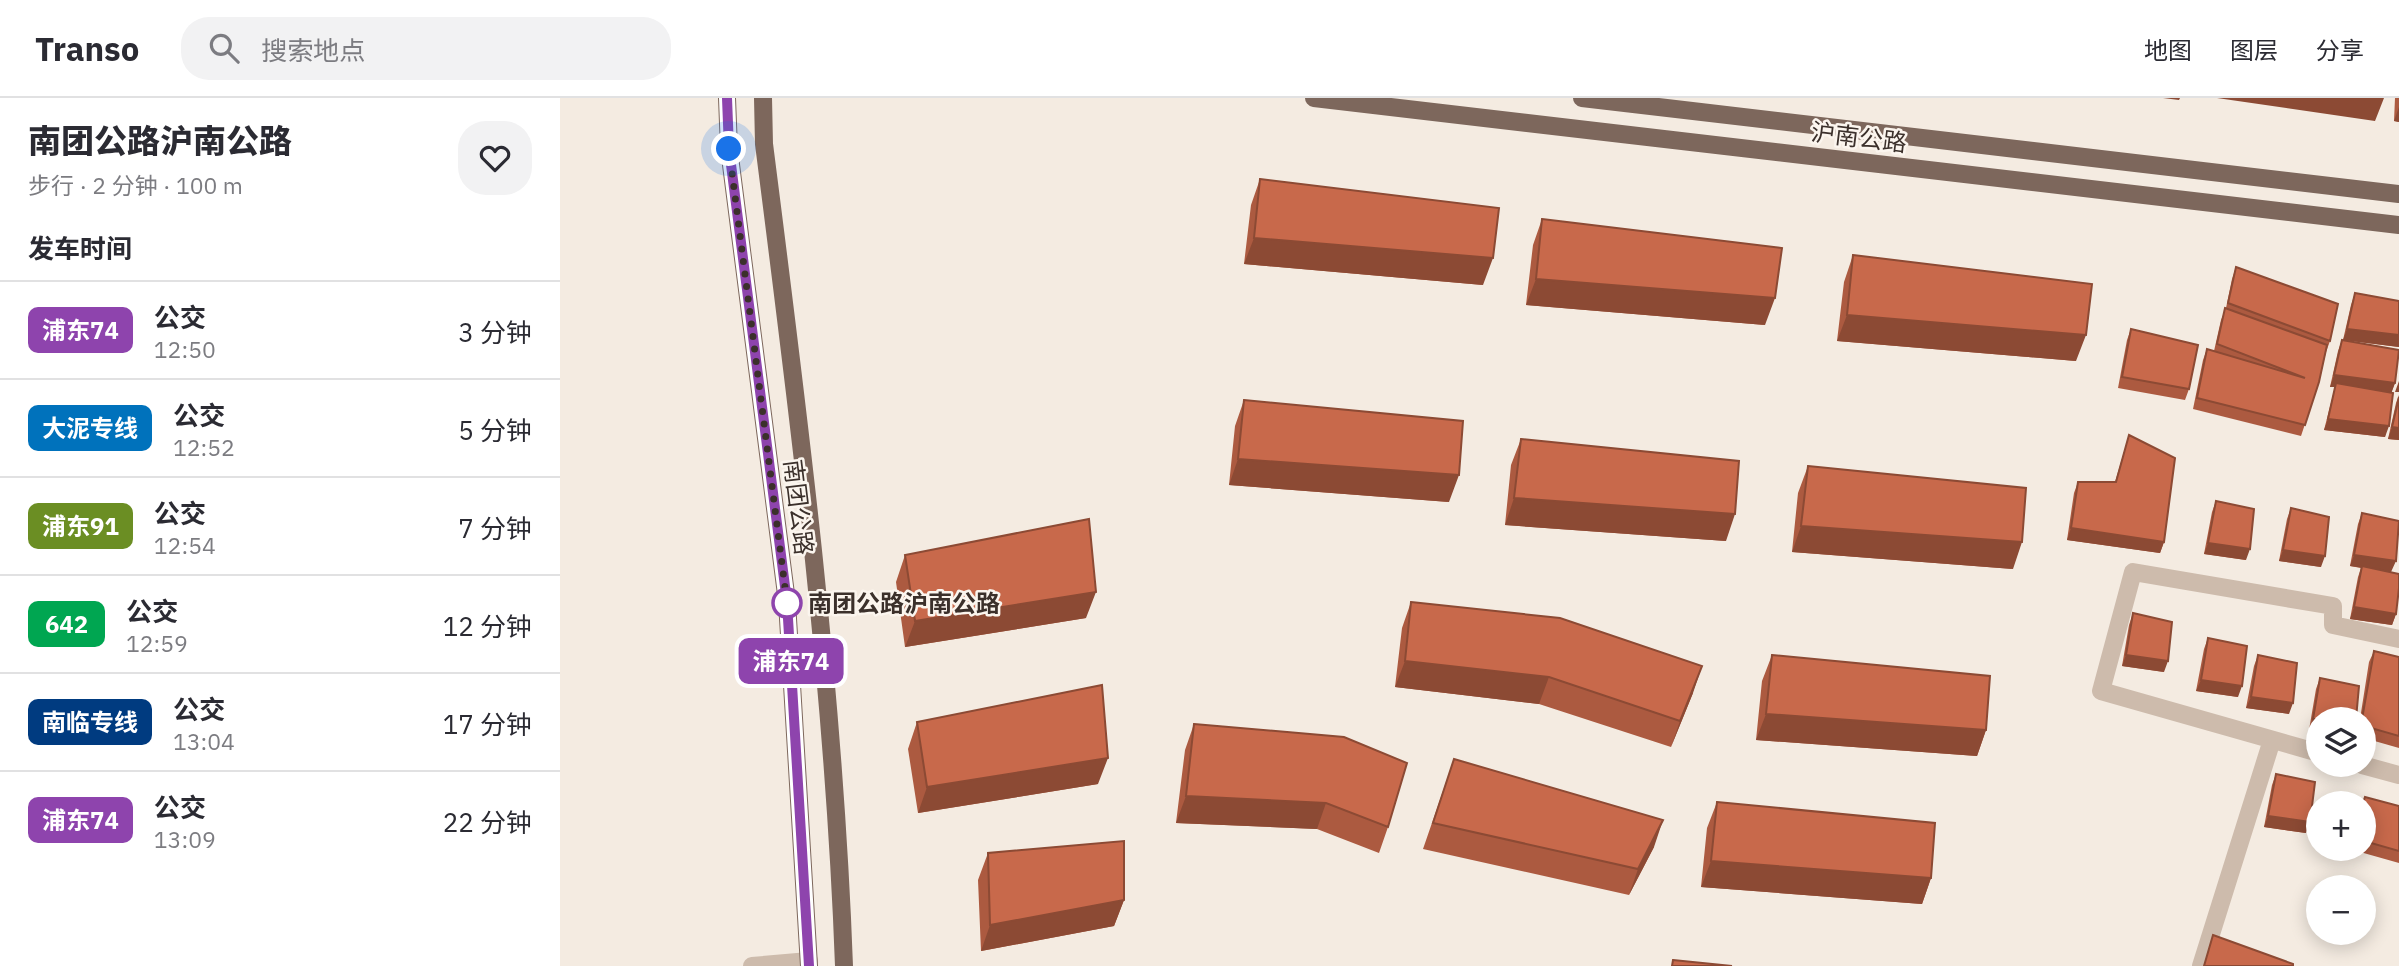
<!DOCTYPE html>
<html lang="zh">
<head>
<meta charset="utf-8">
<style>
  :root { --surface:#fff; --page:#f2f2f3; --text:#2b2b33; --muted:#7c7c81; --line:#e1e1e2 }
  body { margin:0; font-family:"IBM Plex Sans","Noto Sans SC",sans-serif; background:var(--page); color:var(--text); height:100vh; display:flex; flex-direction:column; font-size:26px; white-space:nowrap }
  * { box-sizing:border-box; margin:0 }
  p { font-size:23px; color:var(--muted) }
  .icon { flex:none; width:38px; height:38px; fill:none; stroke:currentColor; stroke-width:2; stroke-linecap:round; stroke-linejoin:round }
  .map { position:relative; flex:1; overflow:hidden }
  .side { display:flex; flex-direction:column; background:var(--surface); width:560px }
  .side>* { flex:none }
  .badge { padding:0 14px; border-radius:10px; font-size:24px; line-height:46px }
  .tools { position:absolute; left:1746px; top:609px; display:grid; gap:14px }
  .tools a { display:grid; place-items:center; width:70px; height:70px; border-radius:50%; background:var(--surface); box-shadow:0 4px 18px #0003; font-size:35px }
  .you { position:absolute; width:35px; height:35px; margin:-18px; border:5px solid #fff; border-radius:50%; background:#1a73e8; box-shadow:0 0 0 10px #1a73e833 }
  .map>.badge { position:absolute; translate:-50% -50%; box-shadow:0 0 0 4px #fff }
  h2 { padding:0 28px; font-size:26px; line-height:63px }
  .round { display:grid; place-items:center; flex:none; width:74px; height:74px; border-radius:28px; background:var(--page) }
  .summary { display:flex; align-items:center; justify-content:space-between; height:119px; padding:0 28px }
  h1 { font-size:33px; font-weight:800; line-height:52px }
  ul { padding:0; list-style:none }
  li { display:flex; align-items:center; gap:21px; height:98px; padding:0 28px; border-top:2px solid var(--line) }
  li div { flex:1 }
  li b { display:block; font-size:26px }
  li em { font-style:normal }
  li .badge { min-width:77px; font-weight:700; text-align:center }
  header { display:flex; align-items:center; gap:42px; box-sizing:border-box; height:98px; padding:0 35px; background:var(--surface); border-bottom:2px solid var(--line) }
  header strong { font-size:33px }
  nav { display:flex; gap:38px; margin-inline-start:auto; font-size:24px }
  .search { width:490px; height:63px; background:var(--page); display:flex; align-items:center; gap:18px; box-sizing:border-box; padding:0 24px; border-radius:28px; color:var(--muted); font-size:26px }
  main { display:flex; flex:1; min-height:0 }
  .map>svg:first-child { display:block }
  .lines { fill:none; stroke-linecap:round; stroke-linejoin:round }
  .minor { stroke:#cdbbac; stroke-width:18 }
  .major { stroke:#7d675c; stroke-width:18 }
  .wall { fill:#ac5a40 }
  .shaded-wall { fill:#8c4a34 }
  .building { fill:#c8694b; stroke:#8c4a34; stroke-width:2 }
  .line-casing { stroke:#fff; stroke-width:16 }
  .line { stroke:#8e44ad; stroke-width:10 }
  .walk { stroke:#3b302b; stroke-width:7; stroke-dasharray:0 12.6 }
  .stop-dot { fill:#fff; stroke:#8e44ad; stroke-width:3.5 }
  .labels { text-anchor:middle; dominant-baseline:central; stroke-width:5; stroke-linejoin:round; paint-order:stroke }
  .street-label { font-size:24px; fill:#3b302b; stroke:#fbf5ee }
  .stop-label { font-size:24px; font-weight:bold; fill:#3b302b; stroke:#fbf5ee; text-anchor:start }
</style>
</head>
<body>
<header>
<strong>Transo</strong>
<div class="search"><svg class="icon" aria-label="search" viewBox="0 0 24 24"><circle cx="10" cy="10" r="6"/><path d="M15 15l6 6"/></svg>搜索地点</div>
<nav><a>地图</a><a>图层</a><a>分享</a></nav>
</header>
<main>
<section class="side">
<div class="summary"><div><h1>南团公路沪南公路</h1><p>步行 · 2 分钟 · 100 m</p></div><a class="round"><svg class="icon" aria-label="heart" viewBox="0 0 24 24"><path d="M12 20l-8-8c-3-5 5-10 8-4 3-6 11-1 8 4z"/></svg></a></div>
<h2>发车时间</h2>
<ul>
<li><span class="badge" style="background:#8e44ad;color:#fff">浦东74</span><div><b>公交</b><p>12:50</p></div><em>3 分钟</em></li>
<li><span class="badge" style="background:#0072bc;color:#fff">大泥专线</span><div><b>公交</b><p>12:52</p></div><em>5 分钟</em></li>
<li><span class="badge" style="background:#6b8e23;color:#fff">浦东91</span><div><b>公交</b><p>12:54</p></div><em>7 分钟</em></li>
<li><span class="badge" style="background:#00a651;color:#fff">642</span><div><b>公交</b><p>12:59</p></div><em>12 分钟</em></li>
<li><span class="badge" style="background:#003b80;color:#fff">南临专线</span><div><b>公交</b><p>13:04</p></div><em>17 分钟</em></li>
<li><span class="badge" style="background:#8e44ad;color:#fff">浦东74</span><div><b>公交</b><p>13:09</p></div><em>22 分钟</em></li>
</ul>
</section>
<div class="map">
<svg width="1839" height="868" viewBox="0 0 1839 868">
  <rect width="100%" height="100%" fill="#f4ebe1"/>
  <g class="lines">
    <path class="minor" d="M1759,655L1541,593L1573,474L1773,508V527L1839,541
      M1802,667L1839,677
      M192,868L249,863
      M1641,868L1712,642"/>
    <path class="major" d="M167,0L169,51L227,504L249,868
      M203,0L204,46C239,320 274,592 284,868
      M754,0L1839,127
      M1022,0L1839,96"/>
  </g>
  <path class="wall" d="M1835,0H1839V24L1834,23Z
    M700,81L923,187L684,166L691,107Z
    M982,121L1205,227L966,207L973,147Z
    M1293,157L1516,263L1277,243L1284,184Z
    M1676,169L1770,243L1766,254L1759,284L1741,338L1633,311L1643,262L1647,251L1654,253L1661,222L1666,210L1672,181Z
    M1795,195L1839,203V249L1783,242L1791,207Z
    M1571,231L1629,291L1625,302L1558,290L1567,242Z
    M1782,242L1835,285L1831,295L1825,339L1764,332L1775,289H1770L1778,253Z
    M1839,297V342L1828,341L1836,305Z
    M684,302L889,404L669,387L675,328Z
    M1569,337L1604,444L1600,455L1507,442L1514,395L1518,384H1555Z
    M961,341L1166,443L945,427L951,367Z
    M1248,368L1453,471L1232,454L1238,395Z
    M1656,403L1686,462L1644,456L1652,414Z
    M1731,410L1761,469L1719,463L1727,421Z
    M1802,415L1831,474L1836,516L1832,527L1790,521L1798,479L1801,470L1790,468L1798,426Z
    M345,457L526,520L345,549L336,484Z
    M851,504L1133,595L1111,649L979,606L835,589L842,530Z
    M1573,515L1604,574L1562,568L1569,527Z
    M1648,540L1678,599L1636,593L1644,551Z
    M1814,553L1839,559V650L1804,640V621H1800L1809,564Z
    M1212,557L1426,632L1417,658L1196,642L1202,583Z
    M1698,557L1729,616L1686,610L1694,568Z
    M1760,580L1799,588L1749,632L1756,591Z
    M357,624L538,686L358,715L348,651Z
    M634,626L828,729L819,755L757,731L616,725L625,652Z
    M894,661L1094,749L1069,797L863,751Z
    M1716,676L1746,735L1704,729L1712,687Z
    M1805,699L1839,708V765L1793,752V751H1804V705H1802Z
    M1157,704L1371,780L1362,806L1141,789L1147,730Z
    M428,755L564,802L554,828L421,853L418,782Z"/>
  <path class="shaded-wall" d="M1603,0H1620L1619,2Z
    M1657,0H1824L1815,23Z
    M1839,9V24L1834,23Z
    M694,140L933,160L923,187L684,166Z
    M976,181L1215,200L1205,227L966,207Z
    M1287,217L1526,237L1516,263L1277,243Z
    M1787,231L1839,237V249L1783,242Z
    M1774,277L1835,285L1831,296L1776,285L1775,289H1770Z
    M1839,283V294H1835Z
    M1768,321L1829,328L1825,339L1764,332Z
    M1832,329L1839,330V342L1828,341Z
    M678,361L899,377L889,404L669,387Z
    M954,400L1175,416L1166,443L945,427Z
    M1241,428L1462,444L1453,471L1232,454Z
    M1511,430L1604,444L1600,455L1507,442Z
    M1648,445L1690,451L1686,462L1644,456Z
    M1723,452L1765,458L1761,469L1719,463Z
    M1794,457L1836,463L1831,474L1790,468Z
    M536,494L526,520L345,549L355,523Z
    M1794,509L1836,516L1832,527L1790,521Z
    M1566,557L1608,563L1604,574L1562,568Z
    M845,563L989,579L979,606L835,589Z
    M1142,568L1133,595L1111,649L1120,623Z
    M1641,582L1682,588L1678,599L1636,593Z
    M1691,599L1733,605L1729,616L1686,610Z
    M1206,616L1426,632L1417,658L1196,642Z
    M1753,621L1759,622V634L1749,632Z
    M548,660L538,686L358,715L367,689Z
    M626,698L766,705L757,731L616,725Z
    M1708,718L1750,724L1746,735L1704,729Z
    M1103,722L1094,749L1069,797L1078,771Z
    M1151,763L1371,780L1362,806L1141,789Z
    M564,802L554,828L421,853L430,827Z"/>
  <path class="building" d="M700,81L939,110L933,160L694,140Z
    M982,121L1222,150L1215,200L976,181Z
    M1293,157L1532,186L1526,237L1287,217Z
    M1676,169L1778,206L1770,243L1668,205Z
    M1795,195L1839,203V237L1787,231Z
    M1665,210L1767,247L1759,284L1745,327L1637,300L1647,251L1745,280L1657,246Z
    M1571,231L1638,247L1629,291L1562,279Z
    M1782,242L1839,252L1835,285L1774,277Z
    M1776,285L1833,295L1829,328L1768,321Z
    M1839,299V330L1832,329Z
    M684,302L903,323L899,377L678,361Z
    M1569,337L1615,360L1604,444L1511,430L1518,384H1556Z
    M961,341L1179,363L1175,416L954,400Z
    M1248,368L1466,390L1462,444L1241,428Z
    M1656,403L1694,411L1690,451L1648,445Z
    M1731,410L1769,419L1765,458L1723,452Z
    M1802,415L1839,423L1836,463L1794,457Z
    M529,421L536,494L355,523L345,457Z
    M1802,468L1839,476V490L1836,516L1794,509Z
    M851,504L1000,520L1142,568L1120,623L989,579L845,563Z
    M1573,515L1612,524L1608,563L1566,557Z
    M1648,540L1687,548L1682,588L1641,582Z
    M1814,553L1839,559V638L1804,628V621H1802Z
    M1212,557L1430,578L1426,632L1206,616Z
    M1698,557L1737,565L1733,605L1691,599Z
    M1760,580L1799,588L1796,621H1753Z
    M542,587L548,660L367,689L357,624Z
    M634,626L784,639L847,665L828,729L766,705L626,698Z
    M894,661L1103,722L1078,771L873,725Z
    M1716,676L1755,684L1750,724L1708,718Z
    M1805,699L1839,708V753L1804,743L1803,705Z
    M1157,704L1375,725L1371,780L1151,763Z
    M564,743V802L430,827L428,755Z
    M1653,837L1733,866V868H1644Z
    M1113,862L1172,868H1112Z"/>
  <g class="lines">
    <defs>
      <path id="line" d="M167,0L169,51L227,504L249,868"/>
    </defs>
    <use href="#line" class="line-casing"/>
    <use href="#line" class="line"/>
    <path class="walk" d="M169,51L227,505"/>
  </g>
  <circle class="stop-dot" cx="227" cy="505" r="14"/>
  <g class="labels">
    <g class="street-label">
      <text transform="translate(1299 39) rotate(7)">沪南公路</text>
      <text transform="translate(239 409) rotate(83)">南团公路</text>
    </g>
    <g class="stop-label">
      <text x="248" y="505">南团公路沪南公路</text>
    </g>
  </g>
</svg>
<div class="tools">
<a><svg class="icon" aria-label="layers" viewBox="0 0 24 24"><path d="M12 4l9 5-9 5-9-5zM3 14l9 5 9-5"/></svg></a>
<a>+</a>
<a>−</a>
</div>
<div class="you" style="left:169px;top:51px"></div>
<b class="badge" style="left:231px;top:563px;background:#8e44ad;color:#fff">浦东74</b>
</div>
</main>
</body>
</html>
